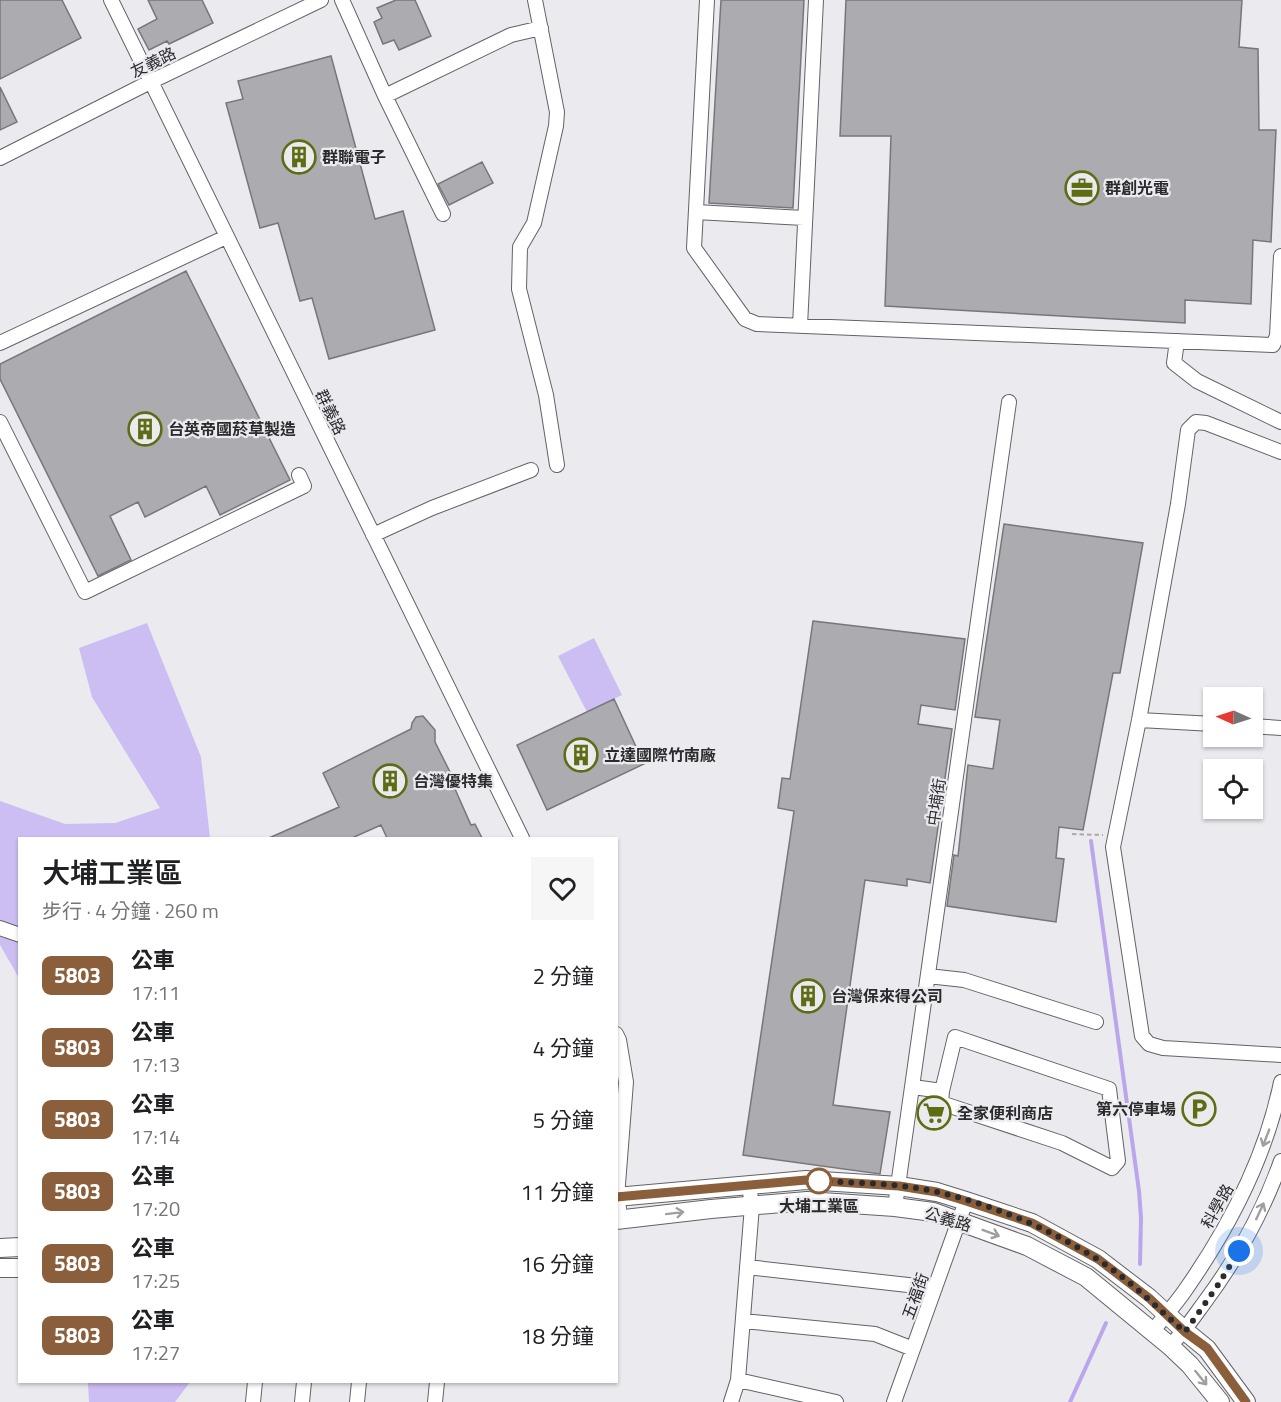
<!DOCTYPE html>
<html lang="zh-TW">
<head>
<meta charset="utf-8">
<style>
  :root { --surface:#fff; --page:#f6f6f6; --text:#202124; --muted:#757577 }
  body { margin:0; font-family:"Titillium Web","Noto Sans TC",sans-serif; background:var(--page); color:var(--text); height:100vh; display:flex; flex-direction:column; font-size:22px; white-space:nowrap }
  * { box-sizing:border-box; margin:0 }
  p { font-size:20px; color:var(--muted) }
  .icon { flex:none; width:33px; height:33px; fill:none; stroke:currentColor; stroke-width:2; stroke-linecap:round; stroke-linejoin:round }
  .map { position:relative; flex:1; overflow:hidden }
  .drawer { position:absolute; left:18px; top:837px; width:600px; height:546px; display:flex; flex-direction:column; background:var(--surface); border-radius:0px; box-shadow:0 2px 4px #0004 }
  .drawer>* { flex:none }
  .badge { padding:0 12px; border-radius:9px; font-size:21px; line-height:39px }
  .needle { width:39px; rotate:273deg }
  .controls { position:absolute; left:1203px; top:687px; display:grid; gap:12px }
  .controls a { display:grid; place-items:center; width:60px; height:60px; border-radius:0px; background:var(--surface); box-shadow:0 2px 4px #0004; font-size:30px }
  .you { position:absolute; width:30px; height:30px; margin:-15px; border:4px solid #fff; border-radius:50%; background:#1a73e8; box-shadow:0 0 0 9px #1a73e833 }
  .map>.badge { position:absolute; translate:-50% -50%; box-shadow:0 0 0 3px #fff }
  .round { display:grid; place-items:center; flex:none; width:63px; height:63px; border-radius:0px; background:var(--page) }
  .summary { display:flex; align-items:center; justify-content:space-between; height:102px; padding:0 24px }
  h1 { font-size:28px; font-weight:600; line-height:45px }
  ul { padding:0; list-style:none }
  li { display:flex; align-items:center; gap:18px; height:72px; padding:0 24px }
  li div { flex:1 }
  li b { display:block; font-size:22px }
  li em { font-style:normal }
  li .badge { min-width:66px; font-weight:700; text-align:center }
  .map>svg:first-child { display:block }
  .green { fill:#ccbdf3 }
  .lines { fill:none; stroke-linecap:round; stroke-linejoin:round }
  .stream { stroke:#bba6ec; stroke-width:4 }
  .building { fill:#acabb0; stroke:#78767b; stroke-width:1.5 }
  .minor-casing { stroke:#636267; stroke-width:16 }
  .major-casing { stroke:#636267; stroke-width:20 }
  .path { stroke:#a9a8ac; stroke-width:2; stroke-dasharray:4.5 3; stroke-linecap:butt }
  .minor { stroke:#fff; stroke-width:14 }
  .major { stroke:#fff; stroke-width:18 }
  .oneway { stroke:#a09fa0 }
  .line-casing { stroke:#fff; stroke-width:14 }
  .line { stroke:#8b5e3c; stroke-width:9 }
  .walk { stroke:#2b2a2c; stroke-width:6; stroke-dasharray:0 10.8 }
  .stop-dot { fill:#fff; stroke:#8b5e3c; stroke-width:3 }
  .labels { text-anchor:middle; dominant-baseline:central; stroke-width:4.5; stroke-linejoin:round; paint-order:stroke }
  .street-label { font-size:16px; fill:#2b2a2c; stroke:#ebeaef }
  .poi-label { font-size:16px; font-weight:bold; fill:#2b2a2c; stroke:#ebeaef; text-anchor:start }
  .stop-label { font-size:16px; font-weight:bold; fill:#2b2a2c; stroke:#ebeaef }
</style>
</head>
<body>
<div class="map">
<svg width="1281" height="1402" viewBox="0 0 1281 1402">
  <rect width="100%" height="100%" fill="#ebeaef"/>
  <path class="green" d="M147,623L201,757L210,838H20L19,978L0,945V801L65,824L115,823L160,808L92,697L79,648Z
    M594,638L622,695L587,712L558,656Z
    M88,1382H190L175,1402H89Z"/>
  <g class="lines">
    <path class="stream" d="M1091,841L1139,1191L1141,1218L1140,1264
      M1070,1402L1106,1323"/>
  </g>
  <path class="building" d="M0,0H62L81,38L0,79Z
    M148,0H202L213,23L169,44L167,41L149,50L138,29L157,19Z
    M396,0H415L431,36L399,50L394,40L383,44L374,22L382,18L377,8Z
    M721,0H804L793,208L709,203Z
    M846,0H1242L1239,47L1258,49L1259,130H1276L1271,242L1253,240L1251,304L1185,300V323L885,306L891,136H840Z
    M331,56L375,219L403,211L435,330L329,359L312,298L300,301L278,223L260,228L226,103L243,99L238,81Z
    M0,87L17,122L0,130Z
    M482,162L493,183L449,205L438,184Z
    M186,271L290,480L220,515L206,486L145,517L138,502L110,516L131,560L98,576L0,379V364Z
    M1004,524L1143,543L1120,673H1113L1083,830L1059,827L1056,858L1064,859L1056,922L947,906L954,855L958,856L968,765L993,769L1000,720L975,717Z
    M813,621L965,639L955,710L921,705L918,724L952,729L930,883L907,879V886L865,880L833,1105L890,1112L880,1174L743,1155L794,811L778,808L782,778L790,779Z
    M614,699L644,764L547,810L517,745Z
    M423,716L435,730V742L458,788L455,789L471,825L475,824L482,838H387L381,825L352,838H269L339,807L323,773L411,729L412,723L416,717Z"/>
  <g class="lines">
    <defs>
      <path id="minor" d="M111,0L522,838
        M342,0L385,96L511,35L541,28
        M535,0L557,112L556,126L534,223L520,247L519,289L546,395L557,465
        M707,0L694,248L745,319L757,324L1273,345L1277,336L1281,256
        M385,96L443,214
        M0,158L150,82L321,0
        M696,212L804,218
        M800,326L816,0
        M1177,341L1174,363L1197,381L1281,422
        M0,343L226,237
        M0,422L85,592L304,486L299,475
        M1281,452L1206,423L1196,422L1188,430L1178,504L1139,720L1113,847L1142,1036L1149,1044L1163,1048L1281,1055
        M373,535L432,508L531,470
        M1139,720L1214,724
        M1252,726L1281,728
        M0,928L20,935
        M928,976L964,980L1096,1022
        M616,1034L619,1040L626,1082L617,1197L621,1220
        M913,1087L942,1091L941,1103L1062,1143L1112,1168L1118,1161L1109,1089L955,1037L942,1091
        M749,1185L752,1206L738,1380L836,1402
        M895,1207L1009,402
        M747,1267L935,1288
        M743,1321L875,1334L913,1349
        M1152,1332C1163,1318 1176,1304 1186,1289C1230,1226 1266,1157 1281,1082
        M1170,1346C1183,1333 1193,1318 1204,1303C1236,1260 1263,1212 1281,1161
        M253,1402L255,1382
        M302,1402L304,1382
        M357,1402L359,1382
        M435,1402L437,1382
        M731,1402L738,1380
        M894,1402L966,1201"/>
      <path id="major" d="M616,1197L806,1180L899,1186L937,1192L966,1201L1032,1223L1098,1259L1149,1298L1185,1331L1207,1349L1246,1402
        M616,1220L711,1209L807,1201L895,1207L933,1212L1027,1246L1086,1277L1170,1346L1190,1365L1220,1402
        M0,1248L20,1247
        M0,1268H20"/>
    </defs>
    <use href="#minor" class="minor-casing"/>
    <use href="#major" class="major-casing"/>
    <path class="path" d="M1072,834L1103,835"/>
    <use href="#minor" class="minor"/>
    <use href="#major" class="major"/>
  </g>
  <defs><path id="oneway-shaft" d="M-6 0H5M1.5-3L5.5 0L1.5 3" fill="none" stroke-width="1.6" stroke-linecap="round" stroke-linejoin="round" transform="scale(1.5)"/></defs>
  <g class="oneway">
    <use href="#oneway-shaft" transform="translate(1266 1138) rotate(111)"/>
    <use href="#oneway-shaft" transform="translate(1260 1211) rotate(-65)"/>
    <use href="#oneway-shaft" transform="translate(675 1213) rotate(-7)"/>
    <use href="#oneway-shaft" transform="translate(991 1233) rotate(20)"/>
    <use href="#oneway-shaft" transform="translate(1201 1378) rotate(51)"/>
  </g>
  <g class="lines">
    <defs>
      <path id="line" d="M616,1197L806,1180L899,1186L937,1192L966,1201L1032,1223L1098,1259L1149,1298L1185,1332L1207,1348L1246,1402"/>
    </defs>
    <use href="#line" class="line-casing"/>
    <use href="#line" class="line"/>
    <path class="walk" d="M819,1181C858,1183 899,1183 937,1192C993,1205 1048,1228 1097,1259C1129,1279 1156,1307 1185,1332L1218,1285L1239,1251"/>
  </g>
  <defs>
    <symbol id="building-ring" viewBox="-11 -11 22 22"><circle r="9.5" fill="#ebeaef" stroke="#5f6c14" stroke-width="1.5"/><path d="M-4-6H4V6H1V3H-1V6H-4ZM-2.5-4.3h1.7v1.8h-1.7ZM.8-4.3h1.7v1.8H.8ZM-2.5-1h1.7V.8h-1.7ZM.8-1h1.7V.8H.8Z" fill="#5f6c14"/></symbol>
    <symbol id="office-ring" viewBox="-11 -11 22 22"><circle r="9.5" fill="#ebeaef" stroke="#5f6c14" stroke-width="1.5"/><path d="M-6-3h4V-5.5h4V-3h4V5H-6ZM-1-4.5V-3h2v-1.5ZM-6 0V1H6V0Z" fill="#5f6c14"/></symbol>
    <symbol id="parking-ring" viewBox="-11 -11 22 22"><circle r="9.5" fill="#ebeaef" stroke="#5f6c14" stroke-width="1.5"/><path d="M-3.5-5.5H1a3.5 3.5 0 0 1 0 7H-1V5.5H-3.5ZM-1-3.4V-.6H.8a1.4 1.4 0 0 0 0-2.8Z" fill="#5f6c14"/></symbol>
    <symbol id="supermarket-ring" viewBox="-11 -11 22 22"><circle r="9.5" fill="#ebeaef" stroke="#5f6c14" stroke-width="1.5"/><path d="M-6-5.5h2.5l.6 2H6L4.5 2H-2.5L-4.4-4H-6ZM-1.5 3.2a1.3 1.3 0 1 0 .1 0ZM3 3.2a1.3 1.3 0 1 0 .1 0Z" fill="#5f6c14"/></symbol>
  </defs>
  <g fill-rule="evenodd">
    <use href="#building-ring" x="280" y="138" width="38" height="38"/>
    <use href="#office-ring" x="1063" y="169" width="38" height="38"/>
    <use href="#building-ring" x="126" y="410" width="38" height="38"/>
    <use href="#building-ring" x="562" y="736" width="38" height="38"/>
    <use href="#building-ring" x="371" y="762" width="38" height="38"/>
    <use href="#building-ring" x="789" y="977" width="38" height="38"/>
    <use href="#parking-ring" x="1180" y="1090" width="38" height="38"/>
    <use href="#supermarket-ring" x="915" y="1094" width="38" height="38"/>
  </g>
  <circle class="stop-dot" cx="819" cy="1181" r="12"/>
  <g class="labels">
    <g class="street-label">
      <text transform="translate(153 62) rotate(-26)">友義路</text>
      <text transform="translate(331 412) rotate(64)">群義路</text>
      <text transform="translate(936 802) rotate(-82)">中埔街</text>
      <text transform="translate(1217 1206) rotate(-61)">科學路</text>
      <text transform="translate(948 1219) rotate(17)">公義路</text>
      <text transform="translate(915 1296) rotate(-70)">五福街</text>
    </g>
    <g class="poi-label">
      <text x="322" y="157">群聯電子</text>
      <text x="1105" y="188">群創光電</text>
      <text x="168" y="429">台英帝國菸草製造</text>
      <text x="604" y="755">立達國際竹南廠</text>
      <text x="413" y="781">台灣優特集</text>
      <text x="831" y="996">台灣保來得公司</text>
      <text x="1176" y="1109" text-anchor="end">第六停車場</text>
      <text x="957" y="1113">全家便利商店</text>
    </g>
    <g class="stop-label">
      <text x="819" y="1206">大埔工業區</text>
    </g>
  </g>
</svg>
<div class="controls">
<a><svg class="needle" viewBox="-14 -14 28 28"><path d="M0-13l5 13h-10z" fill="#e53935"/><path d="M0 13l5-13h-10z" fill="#757577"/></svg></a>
<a><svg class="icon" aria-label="locate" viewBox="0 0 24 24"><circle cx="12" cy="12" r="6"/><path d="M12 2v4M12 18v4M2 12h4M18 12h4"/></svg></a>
</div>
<div class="you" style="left:1239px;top:1251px"></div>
<section class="drawer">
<div class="summary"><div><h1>大埔工業區</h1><p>步行 · 4 分鐘 · 260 m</p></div><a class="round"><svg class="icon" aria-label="heart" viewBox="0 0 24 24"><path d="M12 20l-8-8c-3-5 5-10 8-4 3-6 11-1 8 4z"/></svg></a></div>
<ul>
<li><span class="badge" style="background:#8b5e3c;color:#fff">5803</span><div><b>公車</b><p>17:11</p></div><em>2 分鐘</em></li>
<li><span class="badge" style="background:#8b5e3c;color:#fff">5803</span><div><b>公車</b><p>17:13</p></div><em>4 分鐘</em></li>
<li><span class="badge" style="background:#8b5e3c;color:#fff">5803</span><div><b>公車</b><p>17:14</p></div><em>5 分鐘</em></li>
<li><span class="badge" style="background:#8b5e3c;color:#fff">5803</span><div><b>公車</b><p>17:20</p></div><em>11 分鐘</em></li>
<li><span class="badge" style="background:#8b5e3c;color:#fff">5803</span><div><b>公車</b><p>17:25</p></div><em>16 分鐘</em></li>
<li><span class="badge" style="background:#8b5e3c;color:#fff">5803</span><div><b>公車</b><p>17:27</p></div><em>18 分鐘</em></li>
</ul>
</section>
</div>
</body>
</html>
